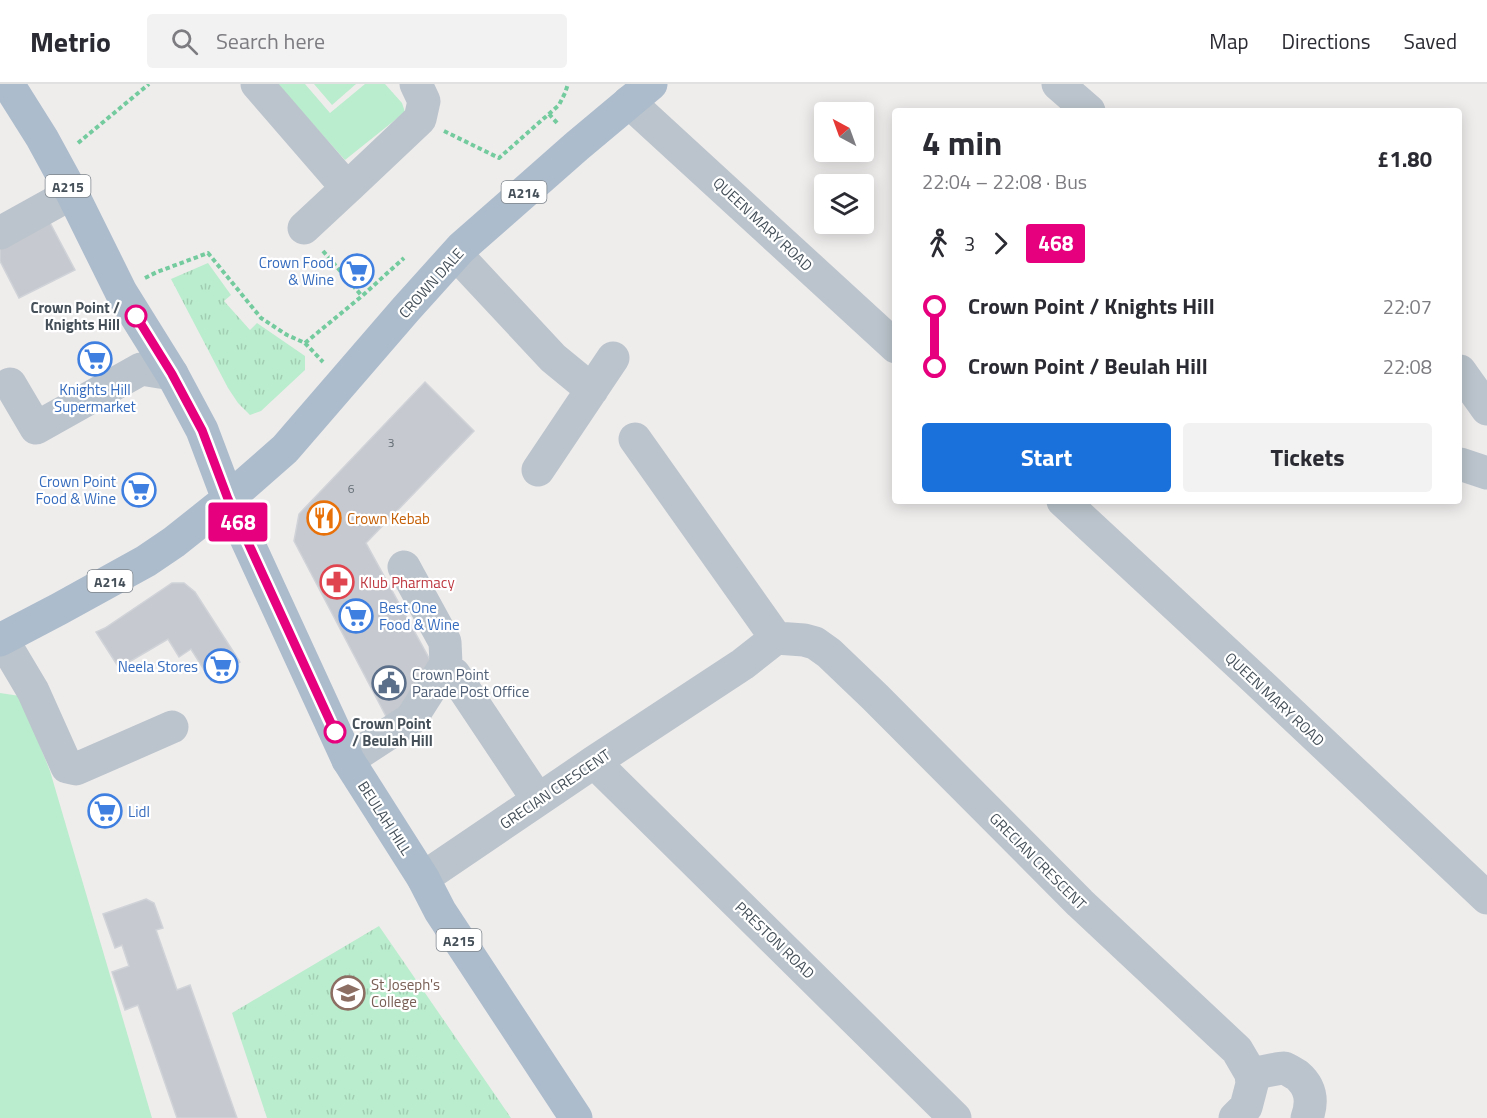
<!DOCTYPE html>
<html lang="en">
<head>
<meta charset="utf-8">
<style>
  :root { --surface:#fff; --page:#f2f2f3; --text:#2b2b33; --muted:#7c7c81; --line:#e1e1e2; --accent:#1b71db }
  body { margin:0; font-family:"Titillium Web",sans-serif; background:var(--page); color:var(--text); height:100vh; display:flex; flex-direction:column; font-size:22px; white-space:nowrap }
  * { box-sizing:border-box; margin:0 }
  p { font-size:20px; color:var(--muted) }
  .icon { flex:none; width:33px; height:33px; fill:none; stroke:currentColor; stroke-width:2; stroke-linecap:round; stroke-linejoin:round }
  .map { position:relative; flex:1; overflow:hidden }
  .sheet { position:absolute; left:892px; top:24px; width:570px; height:396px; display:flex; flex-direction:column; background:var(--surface); border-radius:6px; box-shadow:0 3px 15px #0003 }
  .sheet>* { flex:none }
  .badge { padding:0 12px; border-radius:4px; font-size:21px; line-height:39px }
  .needle { width:39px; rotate:319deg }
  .buttons { position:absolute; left:814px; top:18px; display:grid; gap:12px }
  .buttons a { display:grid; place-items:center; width:60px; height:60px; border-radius:6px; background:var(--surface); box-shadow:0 3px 15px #0003; font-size:30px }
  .map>.badge { position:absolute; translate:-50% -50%; box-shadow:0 0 0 3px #fff }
  .legs { display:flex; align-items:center; gap:9px; height:66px; padding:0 30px; font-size:20px }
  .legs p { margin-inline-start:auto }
  .headline { display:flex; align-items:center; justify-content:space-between; height:102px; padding:0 30px }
  h1 { font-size:33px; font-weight:700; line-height:45px }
  .action { display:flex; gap:12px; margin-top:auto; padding:12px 30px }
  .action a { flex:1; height:69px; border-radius:6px; background:var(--accent); color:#fff; font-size:24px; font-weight:700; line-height:69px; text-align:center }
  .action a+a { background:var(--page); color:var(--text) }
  ul { padding:0 30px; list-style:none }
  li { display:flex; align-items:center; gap:21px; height:60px; font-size:22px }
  li i { display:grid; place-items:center; width:9px; height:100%; margin:0 8px; background:currentColor }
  li i::after { content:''; width:15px; height:15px; margin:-8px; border:4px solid; border-radius:50%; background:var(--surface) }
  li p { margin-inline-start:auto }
  li:first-child i { background:linear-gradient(#0000 50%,currentColor 0) }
  li:last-child i { background:linear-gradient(currentColor 50%,#0000 0) }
  header { display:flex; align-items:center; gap:36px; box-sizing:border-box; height:84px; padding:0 30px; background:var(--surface); border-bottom:2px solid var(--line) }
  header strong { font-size:28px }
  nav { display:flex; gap:33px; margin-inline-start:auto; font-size:21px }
  .search { width:420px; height:54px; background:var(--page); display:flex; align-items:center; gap:15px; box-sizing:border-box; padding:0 21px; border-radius:6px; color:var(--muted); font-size:22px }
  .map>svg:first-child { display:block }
  .green { fill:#baedcd }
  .park { fill:url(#park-tufts) }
  .building { fill:#c6c9cf; stroke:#d0d3d8; stroke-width:1.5 }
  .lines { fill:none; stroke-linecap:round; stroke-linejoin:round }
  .path { stroke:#73cb9e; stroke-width:4; stroke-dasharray:4.5 3; stroke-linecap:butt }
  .minor { stroke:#bbc4cc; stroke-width:33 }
  .major { stroke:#acbccc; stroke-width:33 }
  .line-1-casing { stroke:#fff; stroke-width:14 }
  .line-1 { stroke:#e6007e; stroke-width:9 }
  .stop-1-dot { fill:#fff; stroke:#e6007e; stroke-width:3 }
  .labels { text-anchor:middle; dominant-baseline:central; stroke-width:4.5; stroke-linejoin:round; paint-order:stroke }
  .number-label { font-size:12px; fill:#656e76 }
  .shield { fill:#fff; stroke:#7d848b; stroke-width:1.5 }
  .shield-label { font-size:14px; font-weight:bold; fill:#455059 }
  .street-label { font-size:15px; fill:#455059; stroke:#fff }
  .shop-label { font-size:15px; fill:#366cbe; stroke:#fff; text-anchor:end }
  .stop-label { font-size:15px; font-weight:bold; fill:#455059; stroke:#fff; text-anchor:end }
  .food-label { font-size:15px; fill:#c56008; stroke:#fff; text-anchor:start }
  .health-label { font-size:15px; fill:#be3a42; stroke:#fff; text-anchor:start }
  .service-label { font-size:15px; fill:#4e5e75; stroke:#fff; text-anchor:start }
  .education-label { font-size:15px; fill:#785e54; stroke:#fff; text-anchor:start }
</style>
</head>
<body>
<header>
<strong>Metrio</strong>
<div class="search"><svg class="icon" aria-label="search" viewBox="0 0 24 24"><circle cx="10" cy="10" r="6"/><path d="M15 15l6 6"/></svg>Search here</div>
<nav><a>Map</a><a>Directions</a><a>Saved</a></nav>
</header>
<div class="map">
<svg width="1487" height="1034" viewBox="0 0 1487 1034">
  <defs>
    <pattern id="park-tufts" width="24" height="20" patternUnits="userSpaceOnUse" patternTransform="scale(1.5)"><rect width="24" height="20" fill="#baedcd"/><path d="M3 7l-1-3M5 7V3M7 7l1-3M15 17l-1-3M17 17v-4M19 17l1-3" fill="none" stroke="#a1cdb2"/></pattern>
  </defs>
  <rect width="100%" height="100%" fill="#efecec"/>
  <path class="green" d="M277,0H305L330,29L365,0H385L402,19L405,28L345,76Z
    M314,0H356L332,21Z
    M0,609L20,612L50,687L152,1034H0Z"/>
  <path class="park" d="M208,179L231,211L224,217L250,246L257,239L305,272V286L261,327L250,331L238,319L228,304L171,195Z
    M379,842L511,1034H267L232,929Z"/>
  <path class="building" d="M48,135L75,186L19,214L0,177V160Z
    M425,298L474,347L366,459L435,585L389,638L294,457L299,430Z
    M172,499H184L195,508L240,578L211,597L191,565L179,573L168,555L119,584L96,548L105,544Z
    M146,815L154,819L163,844L156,846L177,906L190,901L237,1034H177L138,921L125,926L112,888L129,882L122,861L115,864L103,830Z"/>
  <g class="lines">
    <path class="path" d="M549,30L558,40
      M444,47L499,74L559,21L565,9L568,0
      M78,59L149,0
      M323,167L362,212
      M145,194L157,188L208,169L261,234L287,251L305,259L362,212L404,174
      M305,259L323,278"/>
    <path class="minor" d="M257,0L347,104L304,144
      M1058,0L1089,27
      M629,18L896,263
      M347,104L420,35L424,17L416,0
      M0,149L72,109
      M456,170L553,274L592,306
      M1460,287L1487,325
      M10,300L36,344L141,285L172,290
      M635,355L776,554
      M1460,380L1487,389
      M538,386L613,274
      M1063,417L1256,596L1487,814
      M2,555L33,607L67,683L76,685L172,643
      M454,590L538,716
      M348,676L411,635L446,580L445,558L404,483
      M594,678L955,1034
      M423,794L594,678L743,580L776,554L804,556L815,559L829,569L875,613L1080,819L1237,966L1251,990L1252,1000L1246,1023L1235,1034
      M1251,990C1259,989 1277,984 1284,984C1288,985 1293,989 1297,991C1311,1003 1313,1017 1307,1034"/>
    <path class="major" d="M8,0L42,54L72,109L121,208L172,290L202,346L228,415L348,676L423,794L440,827L576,1034
      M0,556L59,525L146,477L174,458L228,415L285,365L406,225L461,164L577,62L651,0"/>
  </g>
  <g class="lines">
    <defs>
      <path id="line-1" d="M136,232L172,290L202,346L228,415L335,648"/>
    </defs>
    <use href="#line-1" class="line-1-casing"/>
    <use href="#line-1" class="line-1"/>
  </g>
  <defs>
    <symbol id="supermarket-ring" viewBox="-11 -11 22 22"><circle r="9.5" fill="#fff" stroke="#3f7fe0" stroke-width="1.5"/><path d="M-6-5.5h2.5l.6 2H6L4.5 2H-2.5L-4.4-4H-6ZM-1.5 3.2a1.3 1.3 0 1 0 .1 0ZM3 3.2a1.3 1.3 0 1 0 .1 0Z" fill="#3f7fe0"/></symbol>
    <symbol id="restaurant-ring" viewBox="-11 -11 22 22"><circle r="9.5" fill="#fff" stroke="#e8710a" stroke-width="1.5"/><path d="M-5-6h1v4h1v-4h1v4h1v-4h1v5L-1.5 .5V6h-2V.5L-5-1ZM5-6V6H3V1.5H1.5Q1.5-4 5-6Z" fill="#e8710a"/></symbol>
    <symbol id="pharmacy-ring" viewBox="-11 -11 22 22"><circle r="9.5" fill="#fff" stroke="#e0444e" stroke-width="1.5"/><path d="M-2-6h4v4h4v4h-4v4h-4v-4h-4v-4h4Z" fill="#e0444e"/></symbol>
    <symbol id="civic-ring" viewBox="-11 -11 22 22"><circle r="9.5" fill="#fff" stroke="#5c6f8a" stroke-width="1.5"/><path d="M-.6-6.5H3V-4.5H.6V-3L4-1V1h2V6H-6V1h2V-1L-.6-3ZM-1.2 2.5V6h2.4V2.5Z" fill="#5c6f8a"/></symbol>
    <symbol id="school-ring" viewBox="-11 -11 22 22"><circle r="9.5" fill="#fff" stroke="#8d6e63" stroke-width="1.5"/><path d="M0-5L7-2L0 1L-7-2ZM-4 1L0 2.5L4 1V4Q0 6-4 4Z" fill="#8d6e63"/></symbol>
  </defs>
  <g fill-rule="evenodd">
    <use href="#supermarket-ring" x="338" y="168" width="38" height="38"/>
    <use href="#supermarket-ring" x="76" y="256" width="38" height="38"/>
    <use href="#supermarket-ring" x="120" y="387" width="38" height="38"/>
    <use href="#restaurant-ring" x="305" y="415" width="38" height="38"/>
    <use href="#pharmacy-ring" x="318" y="479" width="38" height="38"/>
    <use href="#supermarket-ring" x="337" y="513" width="38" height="38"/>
    <use href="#supermarket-ring" x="202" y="563" width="38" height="38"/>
    <use href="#civic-ring" x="370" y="580" width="38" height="38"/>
    <use href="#supermarket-ring" x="86" y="708" width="38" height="38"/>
    <use href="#school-ring" x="329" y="890" width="38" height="38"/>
  </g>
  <g class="stop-1-dot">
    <circle cx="136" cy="232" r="10"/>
    <circle cx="335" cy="648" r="10"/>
  </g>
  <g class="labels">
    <g class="number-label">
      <text x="391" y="358">3</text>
      <text x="351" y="404">6</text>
    </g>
    <g class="shield">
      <rect x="45.5" y="91" width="45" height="22" rx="4.5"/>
      <rect x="501.5" y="97" width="45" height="22" rx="4.5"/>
      <rect x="87.5" y="486" width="45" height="22" rx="4.5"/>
      <rect x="436.5" y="845" width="45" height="22" rx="4.5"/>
    </g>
    <g class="shield-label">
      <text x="68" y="102">A215</text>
      <text x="524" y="108">A214</text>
      <text x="110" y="497">A214</text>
      <text x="459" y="856">A215</text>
    </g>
    <g class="street-label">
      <text transform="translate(763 140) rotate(43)">QUEEN MARY ROAD</text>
      <text transform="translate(431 199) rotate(-48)">CROWN DALE</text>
      <text transform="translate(1275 615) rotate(43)">QUEEN MARY ROAD</text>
      <text transform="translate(555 705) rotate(-34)">GRECIAN CRESCENT</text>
      <text transform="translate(385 734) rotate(57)">BEULAH HILL</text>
      <text transform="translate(1038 777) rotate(45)">GRECIAN CRESCENT</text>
      <text transform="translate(775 856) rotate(44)">PRESTON ROAD</text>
    </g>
    <g class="shop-label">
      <text x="334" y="178">Crown Food<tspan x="334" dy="17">&amp; Wine</tspan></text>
      <text x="95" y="305" text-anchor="middle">Knights Hill<tspan x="95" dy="17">Supermarket</tspan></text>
      <text x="116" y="397">Crown Point<tspan x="116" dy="17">Food &amp; Wine</tspan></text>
      <text x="379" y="523" text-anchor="start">Best One<tspan x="379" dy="17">Food &amp; Wine</tspan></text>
      <text x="198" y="582">Neela Stores</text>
      <text x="128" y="727" text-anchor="start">Lidl</text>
    </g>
    <g class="stop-label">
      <text x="120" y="223">Crown Point /<tspan x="120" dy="17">Knights Hill</tspan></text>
      <text x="352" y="639" text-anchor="start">Crown Point<tspan x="352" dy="17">/ Beulah Hill</tspan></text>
    </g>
    <g class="food-label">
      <text x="347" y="434">Crown Kebab</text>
    </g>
    <g class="health-label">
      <text x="360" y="498">Klub Pharmacy</text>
    </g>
    <g class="service-label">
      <text x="412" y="590">Crown Point<tspan x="412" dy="17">Parade Post Office</tspan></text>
    </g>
    <g class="education-label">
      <text x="371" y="900">St Joseph's<tspan x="371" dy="17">College</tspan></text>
    </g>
  </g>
</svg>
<div class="buttons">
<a><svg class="needle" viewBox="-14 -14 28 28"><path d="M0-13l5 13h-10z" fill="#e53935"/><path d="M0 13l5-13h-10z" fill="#7c7c81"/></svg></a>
<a><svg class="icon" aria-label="layers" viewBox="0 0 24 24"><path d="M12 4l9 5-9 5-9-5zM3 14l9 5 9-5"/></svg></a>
</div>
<b class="badge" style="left:238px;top:438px;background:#e6007e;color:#fff">468</b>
<section class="sheet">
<div class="headline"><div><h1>4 min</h1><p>22:04 – 22:08 · Bus</p></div><b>£1.80</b></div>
<div class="legs"><svg class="icon" aria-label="walk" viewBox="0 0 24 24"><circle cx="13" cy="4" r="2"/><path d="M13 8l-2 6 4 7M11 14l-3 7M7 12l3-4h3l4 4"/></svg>3<svg class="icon" aria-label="forward" viewBox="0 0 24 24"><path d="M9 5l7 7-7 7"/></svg><b class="badge" style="background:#e6007e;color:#fff">468</b></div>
<ul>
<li><i style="color:#e6007e"></i><b>Crown Point / Knights Hill</b><p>22:07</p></li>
<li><i style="color:#e6007e"></i><b>Crown Point / Beulah Hill</b><p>22:08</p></li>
</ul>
<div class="action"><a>Start</a><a>Tickets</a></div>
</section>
</div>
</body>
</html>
